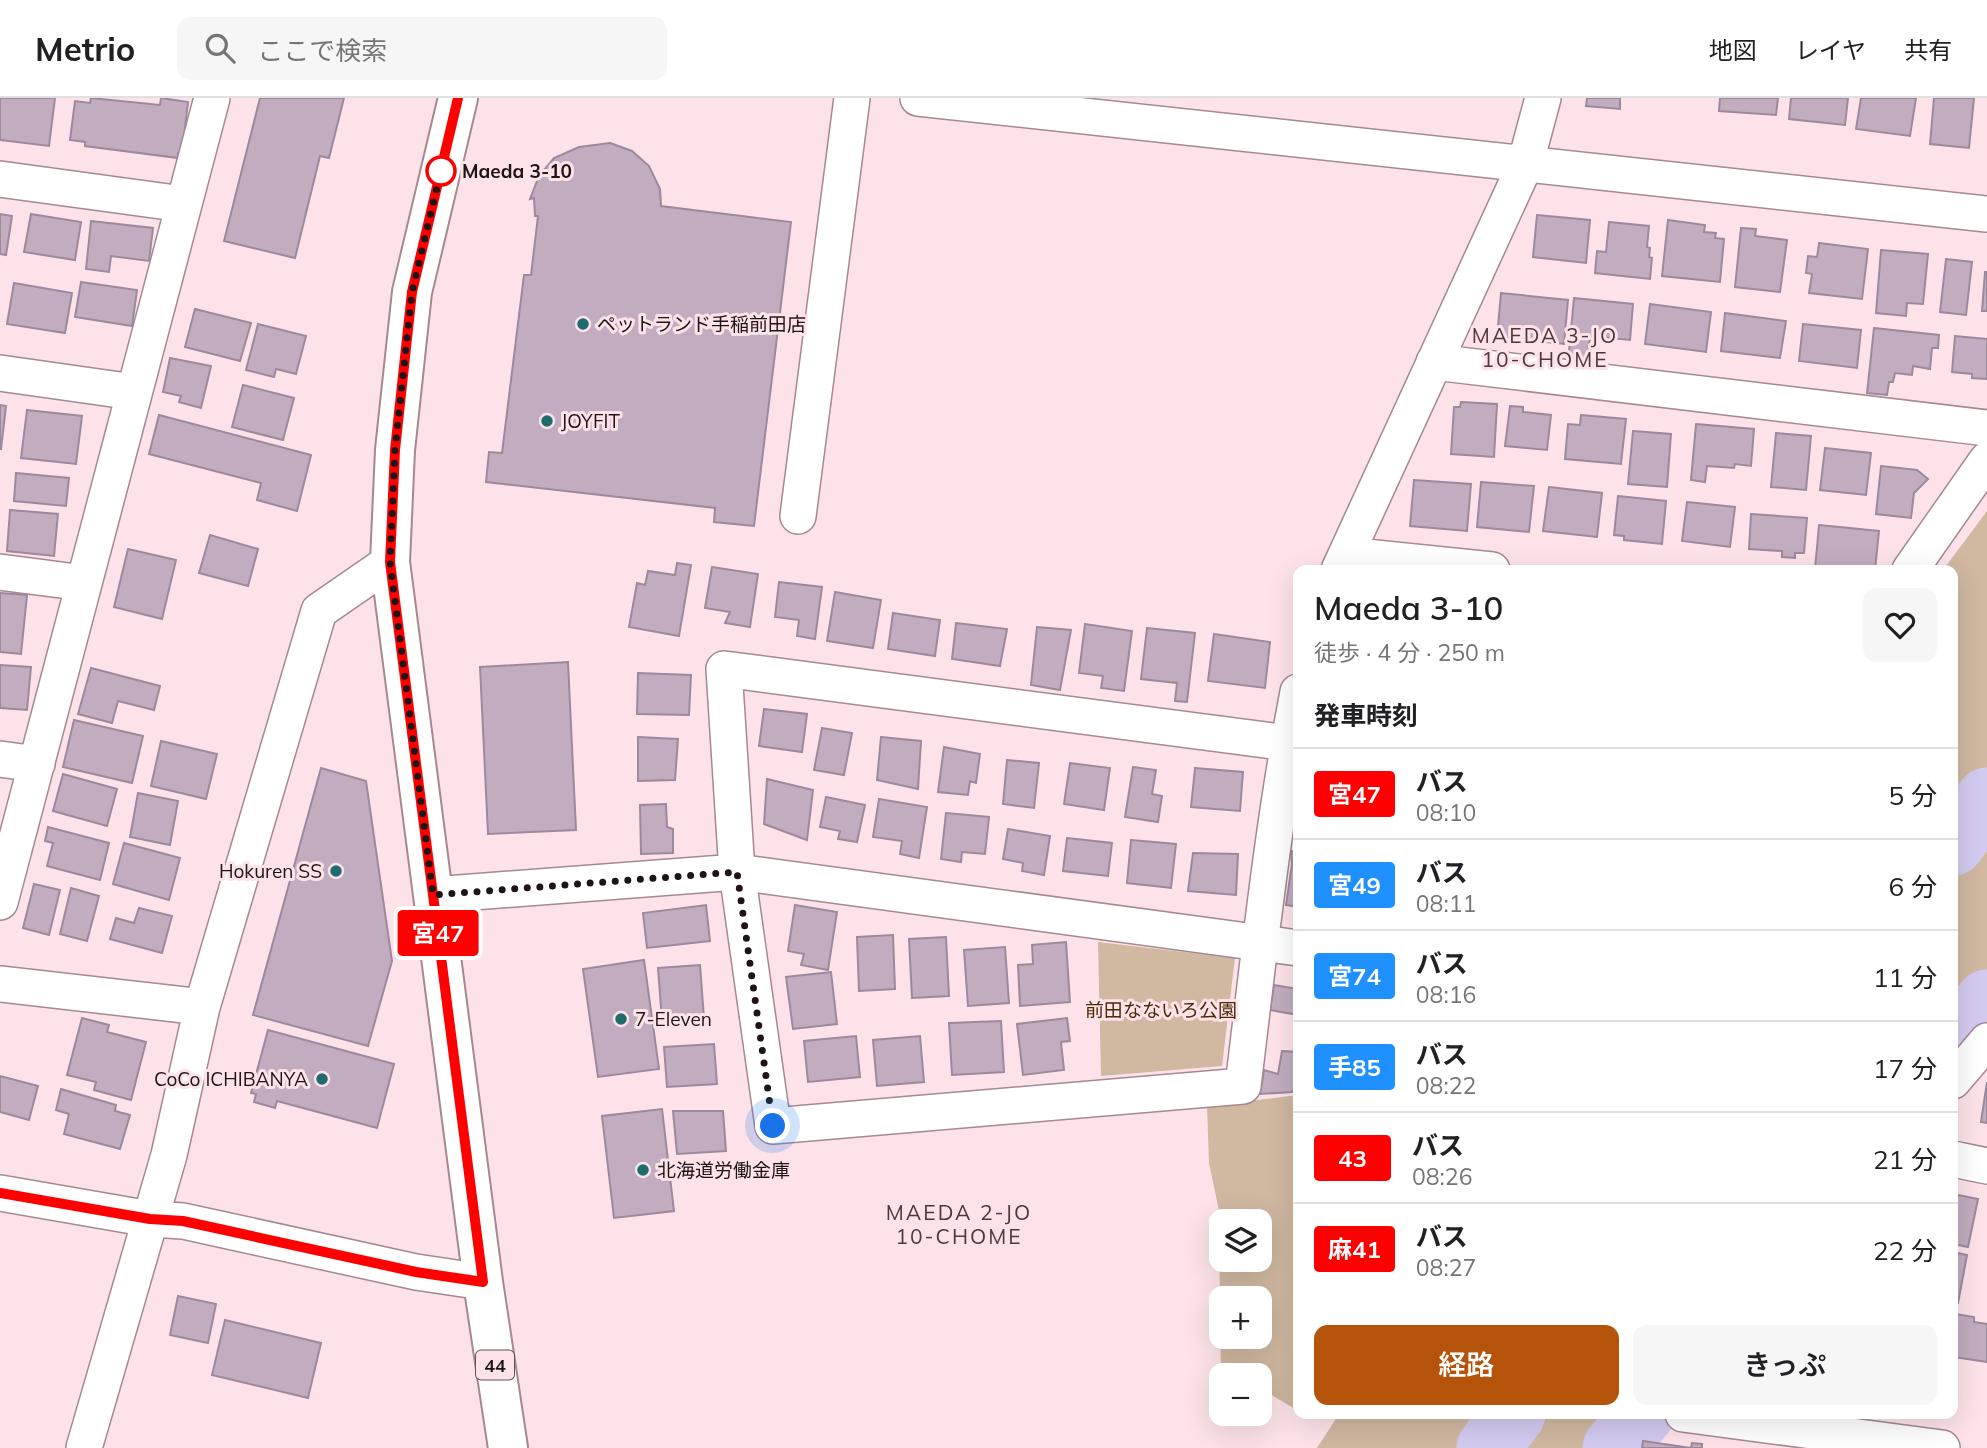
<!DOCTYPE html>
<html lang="ja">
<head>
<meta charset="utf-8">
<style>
  :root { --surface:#fff; --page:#f6f6f6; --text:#202124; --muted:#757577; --line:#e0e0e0; --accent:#b45309 }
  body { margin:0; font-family:Mulish,"Noto Sans JP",sans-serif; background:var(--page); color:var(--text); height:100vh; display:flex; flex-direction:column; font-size:26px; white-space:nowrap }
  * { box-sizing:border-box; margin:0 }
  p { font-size:23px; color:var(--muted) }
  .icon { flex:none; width:38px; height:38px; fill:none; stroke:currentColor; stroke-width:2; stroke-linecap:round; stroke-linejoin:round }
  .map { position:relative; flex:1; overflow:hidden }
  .drawer { position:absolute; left:1293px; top:467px; width:665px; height:854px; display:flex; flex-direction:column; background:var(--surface); border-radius:14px; box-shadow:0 7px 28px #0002 }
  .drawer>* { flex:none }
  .badge { padding:0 14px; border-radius:5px; font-size:24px; line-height:46px }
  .buttons { position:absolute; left:1209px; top:1111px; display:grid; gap:14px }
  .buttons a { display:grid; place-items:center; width:63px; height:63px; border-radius:14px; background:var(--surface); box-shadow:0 7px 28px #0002; font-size:35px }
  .you { position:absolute; width:35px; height:35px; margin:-18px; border:5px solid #fff; border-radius:50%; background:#1a73e8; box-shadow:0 0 0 10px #1a73e833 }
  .map>.badge { position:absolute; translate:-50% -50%; box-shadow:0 0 0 4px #fff }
  h2 { padding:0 21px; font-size:26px; line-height:63px }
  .round { display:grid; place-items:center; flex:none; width:74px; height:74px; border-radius:14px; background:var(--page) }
  .head { display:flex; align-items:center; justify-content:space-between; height:119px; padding:0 21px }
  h1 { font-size:33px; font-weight:600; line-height:52px }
  .action { display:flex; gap:14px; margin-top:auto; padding:14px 21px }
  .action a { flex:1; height:80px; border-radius:14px; background:var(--accent); color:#fff; font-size:28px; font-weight:600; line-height:80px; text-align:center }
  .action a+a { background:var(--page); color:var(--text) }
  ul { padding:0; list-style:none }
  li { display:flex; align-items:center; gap:21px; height:91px; padding:0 21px; border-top:2px solid var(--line) }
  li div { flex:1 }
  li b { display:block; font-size:26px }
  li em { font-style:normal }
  li .badge { min-width:77px; font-weight:700; text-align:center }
  header { display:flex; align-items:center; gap:42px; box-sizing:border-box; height:98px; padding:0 35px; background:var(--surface); border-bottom:2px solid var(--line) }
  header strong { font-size:33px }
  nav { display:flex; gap:38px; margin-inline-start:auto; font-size:24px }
  .search { width:490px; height:63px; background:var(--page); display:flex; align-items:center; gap:18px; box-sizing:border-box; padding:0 24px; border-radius:14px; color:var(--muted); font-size:26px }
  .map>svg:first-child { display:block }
  .green { fill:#d0b8a1; fill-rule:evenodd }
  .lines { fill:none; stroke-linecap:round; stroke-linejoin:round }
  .river { stroke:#d3caf0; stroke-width:63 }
  .building { fill:#c2acc0; stroke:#9d899c; stroke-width:2 }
  .minor-casing { stroke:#a58890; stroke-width:38 }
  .major-casing { stroke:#a58890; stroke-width:42 }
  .minor { stroke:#fff; stroke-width:35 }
  .major { stroke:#fff; stroke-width:38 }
  .line-casing { stroke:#fff; stroke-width:16 }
  .line { stroke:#f00; stroke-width:10 }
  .walk { stroke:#1e1416; stroke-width:7; stroke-dasharray:0 12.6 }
  .stop-dot { fill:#fff; stroke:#f00; stroke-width:3.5 }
  .poi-dot { fill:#1f6c6f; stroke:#fde3e9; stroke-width:2.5 }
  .labels { text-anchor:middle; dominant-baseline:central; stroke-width:6; stroke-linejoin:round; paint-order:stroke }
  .shield { fill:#fde3e9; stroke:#615255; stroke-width:2 }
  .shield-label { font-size:18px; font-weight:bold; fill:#1e1416 }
  .stop-label { font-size:19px; font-weight:bold; fill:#1e1416; stroke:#fde3e9; text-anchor:start }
  .poi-label { font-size:19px; fill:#1e1416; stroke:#fde3e9; text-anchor:start }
  .park-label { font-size:19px; fill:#482a04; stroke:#fde3e9 }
  .neighbourhood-label { font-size:21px; letter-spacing:2px; fill:#4f373d; stroke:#fde3e9 }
</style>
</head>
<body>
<header>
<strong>Metrio</strong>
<div class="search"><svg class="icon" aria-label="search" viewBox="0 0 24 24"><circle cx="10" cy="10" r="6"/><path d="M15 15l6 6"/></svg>ここで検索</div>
<nav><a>地図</a><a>レイヤ</a><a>共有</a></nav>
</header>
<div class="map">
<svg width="1987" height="1350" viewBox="0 0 1987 1350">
  <rect width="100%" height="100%" fill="#fde3e9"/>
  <path class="green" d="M1987,413V915L1953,956V472H1943Z
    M1098,844L1235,860L1222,968L1101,978Z
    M1298,997V1313L1260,1290V1278H1222L1221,1295L1219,1113L1209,1065L1207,1008ZM1222,1124H1260V1162H1222ZM1222,1200H1260V1239H1222Z
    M1339,1316H1653L1625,1350H1317Z"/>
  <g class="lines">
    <path class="river" d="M1953,746L1987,701
      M1953,943L1987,903
      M1488,1350L1514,1316
      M1614,1350L1643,1316"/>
  </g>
  <path class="building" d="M0,0H55L49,48L0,42Z
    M91,0L160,7L161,0L188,4L182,56L178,55V60L85,48V44L70,42L75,3L90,5Z
    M260,0H344L329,60L320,58L295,160L224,143Z
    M1587,0H1620V11L1586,8Z
    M1720,0H1778L1776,17L1719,13Z
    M1791,0H1848L1845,27L1789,21Z
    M1861,0H1916L1910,38L1856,31Z
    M1934,0H1974L1969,50L1930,46Z
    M610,45L632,53L649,68L660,91L661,108L791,124L754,428L714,424L715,410L486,384L489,354L502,355L524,177H531L538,118H535L534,100L530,101L539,78L554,60L579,49Z
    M0,116L12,118L6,157L0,156Z
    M31,116L81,124L75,162L24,154Z
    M1537,117L1590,122L1586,165L1533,159Z
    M1668,122L1705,127L1704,134L1716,135L1715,140L1724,141L1720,184L1662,178Z
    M91,123L153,130L149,163L111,158L109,174L86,171Z
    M1609,124L1649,128L1647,149L1650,150L1649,159L1652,160L1650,181L1595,175L1597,153L1606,154Z
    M1741,130L1756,131L1755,138L1787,142L1780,194L1735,189Z
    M1819,145L1868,151L1862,201L1809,195L1812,176L1806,175L1808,158L1817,159Z
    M1881,152L1928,156L1923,206L1907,205L1906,218L1876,215Z
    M1946,161L1972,164L1966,217L1940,214Z
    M1985,174H1987V213H1982Z
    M81,184L137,192L132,228L75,219Z
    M14,185L72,195L65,235L7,226Z
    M1501,195L1568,202L1564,246L1497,239Z
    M1574,200L1633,206L1630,242L1590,238L1587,265L1568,263Z
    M1650,206L1711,214L1706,254L1645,246Z
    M195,211L251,225L240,263L185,249Z
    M1725,215L1786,223L1780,260L1721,253Z
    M258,226L306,238L296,276L276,271L274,279L246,272Z
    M1803,226L1861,232L1857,270L1799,263Z
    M1874,230L1939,237L1938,250H1932L1930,271L1913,268L1912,277L1895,275L1893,284H1889L1887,297L1867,295Z
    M1955,238L1987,241V281L1972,280V276L1952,274Z
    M170,260L211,268L201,310L179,304L181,298L163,294Z
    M243,287L294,300L283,342L232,329Z
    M1461,304L1497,306L1494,359L1451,356L1454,309H1460Z
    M0,307L6,308L1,351H0Z
    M1510,308L1523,309V314L1551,317L1547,352L1505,348Z
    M27,312L82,318L76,366L21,360Z
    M159,317L311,357L297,413L257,402L261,385L149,356Z
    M1581,317L1626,321L1621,366L1565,361L1568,326L1580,327Z
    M1696,326L1754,331L1751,368L1735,366L1734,370L1707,368L1705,384L1691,382Z
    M1633,333L1671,336L1667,389L1628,386Z
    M1776,335L1811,338L1806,392L1771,389Z
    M1825,350L1871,355L1866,397L1820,392Z
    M1881,368L1917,372L1928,381L1914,395L1911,420L1876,416Z
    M16,375L69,380L66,408L14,403Z
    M1414,382L1471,386L1467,433L1410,428Z
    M1481,384L1534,388L1529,434L1477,429Z
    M1549,389L1602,395L1597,439L1543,433Z
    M1618,398L1666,403L1662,446L1624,442V438L1614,437Z
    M1687,404L1735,409L1730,449L1682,443Z
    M10,412L58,416L54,458L7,453Z
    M1751,416L1807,420L1804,455H1795V460L1782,459V453L1749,451Z
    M1819,427L1879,433L1875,472L1815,471Z
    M210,437L258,451L248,488L199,475Z
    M128,451L176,462L162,521L114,509Z
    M677,465L691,467L679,538L629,529L637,485L645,487L648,473L675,477Z
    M712,469L758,476L750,529L725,525L730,514L705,510Z
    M779,484L822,489L815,541L797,538L799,522L775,519Z
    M835,494L881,502L873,550L827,543Z
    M0,495L27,497L21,556L0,554Z
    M893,515L940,522L935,558L888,551Z
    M956,525L1007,531L1000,568L952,561Z
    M1085,526L1132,533L1124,593L1101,590L1103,578L1079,575Z
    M1037,529L1071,532L1060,592L1031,587Z
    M1147,530L1195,535L1187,604L1175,603L1177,585L1141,581Z
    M1214,536L1270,544L1265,590L1208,583Z
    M568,564L576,732L488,736L480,569Z
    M0,567L31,569L27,612L0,610Z
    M91,570L160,588L154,612L118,603L112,625L78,616Z
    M638,575L691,577L689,617L637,616Z
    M764,611L807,616L802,654L759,648Z
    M74,622L143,638L132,685L63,669Z
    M822,630L852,635L844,677L814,672Z
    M638,639L678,641L675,682L638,683Z
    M881,639L921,643L918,691L877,682Z
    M161,643L217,656L206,701L151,688Z
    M944,649L980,656L976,685L970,683L968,697L938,694Z
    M1007,662L1039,665L1034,710L1003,706Z
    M1070,665L1110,670L1104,712L1064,706Z
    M1133,669L1156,672L1152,696L1162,698L1158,724L1125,719Z
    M321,670L366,683L392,863L368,948L253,917Z
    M1195,670L1243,674L1240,713L1191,709Z
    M63,676L117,691L107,728L53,713Z
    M767,681L813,692L807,742L764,726Z
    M138,695L178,703L170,747L130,739Z
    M826,699L865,707L857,744L838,741L840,733L820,729Z
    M879,701L927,709L919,760L900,756L902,743L873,739Z
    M666,706L667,729L673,731V755L641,756L640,707Z
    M946,715L989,719L985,756L962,754L961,764L941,761Z
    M48,729L109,745L100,782L47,768L53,745L45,743Z
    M1008,731L1050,738L1044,777L1022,773L1023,765L1003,761Z
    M1067,740L1112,745L1108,778L1063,773Z
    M1131,742L1176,746L1171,790L1127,785Z
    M124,745L180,760L169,802L113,786Z
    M1291,753L1298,754V809L1286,807L1292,766Z
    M1193,755L1238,756L1236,797L1188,793Z
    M34,786L60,792L49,837L23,830Z
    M71,790L99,798L87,843L60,836Z
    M706,807L710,843L647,850L643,815Z
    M795,807L837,814L828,872L801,867L804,856L788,853Z
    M139,810L172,818L162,855L110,841L116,820L134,825Z
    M893,837L895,891L859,893L857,839Z
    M946,839L949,898L912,900L909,841Z
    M1066,844L1070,904L1020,908L1018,867L1033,866L1032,847Z
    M1005,849L1009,905L968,908L964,852Z
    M644,862L659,971L598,979L583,871Z
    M700,867L704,920L662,923L658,870Z
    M831,874L837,926L793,931L786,879Z
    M1274,887L1298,891V917L1270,912Z
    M82,920L109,927L107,934L146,944L131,1002L94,992L96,984L67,977Z
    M1067,920L1070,943L1061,944L1064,972L1023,977L1017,926Z
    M1001,923L1004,974L952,977L949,925Z
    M268,932L394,966L377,1030L277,1003L275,1010L254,1004L256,996L251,995Z
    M856,938L860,979L808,984L804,943Z
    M920,938L924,984L877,988L873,942Z
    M714,946L717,986L667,989L664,949Z
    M1282,953L1298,954V989H1296L1292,994L1260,996L1264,972L1278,976Z
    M0,978L38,988L29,1022L0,1014Z
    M1987,984V1025L1981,1024Z
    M61,991L116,1007L115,1013L130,1017L120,1051L64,1036L69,1016L56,1012Z
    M662,1011L674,1113L614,1120L602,1018Z
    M673,1013H723L726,1053L677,1056Z
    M1953,1096L1978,1101L1968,1149L1953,1146Z
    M1953,1154L1967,1157L1958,1205L1953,1204Z
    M178,1198L216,1206L208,1245L170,1237Z
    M1953,1211L1955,1212V1216L1974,1219V1224L1987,1226V1264L1953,1259Z
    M225,1222L321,1245L308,1300L212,1277Z
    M1643,1343L1691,1350L1692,1345L1702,1346V1350H1642Z"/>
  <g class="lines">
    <defs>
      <path id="minor" d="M918,0L1987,116
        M0,81L183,106
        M1434,264L1987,330
        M0,275L134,294
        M798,418L852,0
        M1346,457L1492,472
        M1339,472L1525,67L1543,0
        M1910,472L1987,362
        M0,474L84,485
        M1298,594C1273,724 1259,857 1243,988L773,1028L737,774L724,571L1288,645L1298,646
        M0,661L37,666
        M433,797L737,774L1298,850
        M0,804L212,0
        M0,886L202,909
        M1953,983L1987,943
        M1953,1061L1987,1068
        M0,1095L150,1121L183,1123L416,1174L483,1184
        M1683,1316L1942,1350
        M84,1350L169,1057L202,909L319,513L390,464"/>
      <path id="major" d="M458,0L412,194L395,352L390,464L483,1184L508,1350"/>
    </defs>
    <use href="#minor" class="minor-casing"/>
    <use href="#major" class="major-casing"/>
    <use href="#minor" class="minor"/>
    <use href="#major" class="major"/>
  </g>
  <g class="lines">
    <defs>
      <path id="line" d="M0,1095L150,1121L183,1123L416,1174L483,1184L390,464L395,352L412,194L458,0"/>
    </defs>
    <use href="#line" class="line-casing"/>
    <use href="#line" class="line"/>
    <path class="walk" d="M441,73L443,64L412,194L395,352L390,464L433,797L737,774L773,1028"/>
  </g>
  <circle class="stop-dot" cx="441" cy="73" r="14"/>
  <g class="poi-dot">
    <circle cx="583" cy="226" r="7"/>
    <circle cx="547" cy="323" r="7"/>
    <circle cx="336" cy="773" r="7"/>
    <circle cx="621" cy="921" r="7"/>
    <circle cx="322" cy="981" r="7"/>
    <circle cx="643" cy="1072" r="7"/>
  </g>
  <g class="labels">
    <rect class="shield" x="476" y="1252.5" width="38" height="29" rx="5"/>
    <g class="shield-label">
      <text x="495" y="1267">44</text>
    </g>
    <g class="stop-label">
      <text x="462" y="73">Maeda 3-10</text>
    </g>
    <g class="poi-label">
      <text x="597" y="226">ペットランド手稲前田店</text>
      <text x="561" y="323">JOYFIT</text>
      <text x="322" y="773" text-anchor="end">Hokuren SS</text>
      <text x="635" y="921">7-Eleven</text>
      <text x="308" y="981" text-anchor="end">CoCo ICHIBANYA</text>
      <text x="657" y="1072">北海道労働金庫</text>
    </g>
    <g class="park-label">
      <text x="1161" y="912">前田なないろ公園</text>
    </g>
    <g class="neighbourhood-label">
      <text x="1545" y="237">MAEDA 3-JO<tspan x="1545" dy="24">10-CHOME</tspan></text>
      <text x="959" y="1114">MAEDA 2-JO<tspan x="959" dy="24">10-CHOME</tspan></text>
    </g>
  </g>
</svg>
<div class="buttons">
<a><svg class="icon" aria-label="layers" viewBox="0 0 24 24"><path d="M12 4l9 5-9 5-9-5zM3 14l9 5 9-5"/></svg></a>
<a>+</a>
<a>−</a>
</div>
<div class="you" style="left:773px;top:1028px"></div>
<b class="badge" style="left:438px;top:835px;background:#f00;color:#fff">宮47</b>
<section class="drawer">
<div class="head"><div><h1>Maeda 3-10</h1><p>徒歩 · 4 分 · 250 m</p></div><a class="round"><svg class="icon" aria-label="heart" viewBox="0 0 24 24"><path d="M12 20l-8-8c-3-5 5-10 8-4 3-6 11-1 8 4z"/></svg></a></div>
<h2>発車時刻</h2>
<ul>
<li><span class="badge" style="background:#f00;color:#fff">宮47</span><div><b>バス</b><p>08:10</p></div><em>5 分</em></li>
<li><span class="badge" style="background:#1e90ff;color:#fff">宮49</span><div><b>バス</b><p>08:11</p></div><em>6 分</em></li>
<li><span class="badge" style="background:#1e90ff;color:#fff">宮74</span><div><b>バス</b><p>08:16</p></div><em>11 分</em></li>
<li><span class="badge" style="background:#1e90ff;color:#fff">手85</span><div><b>バス</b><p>08:22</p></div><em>17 分</em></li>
<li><span class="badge" style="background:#f00;color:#fff">43</span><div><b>バス</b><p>08:26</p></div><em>21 分</em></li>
<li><span class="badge" style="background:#f00;color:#fff">麻41</span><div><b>バス</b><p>08:27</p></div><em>22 分</em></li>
</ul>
<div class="action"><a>経路</a><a>きっぷ</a></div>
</section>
</div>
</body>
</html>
